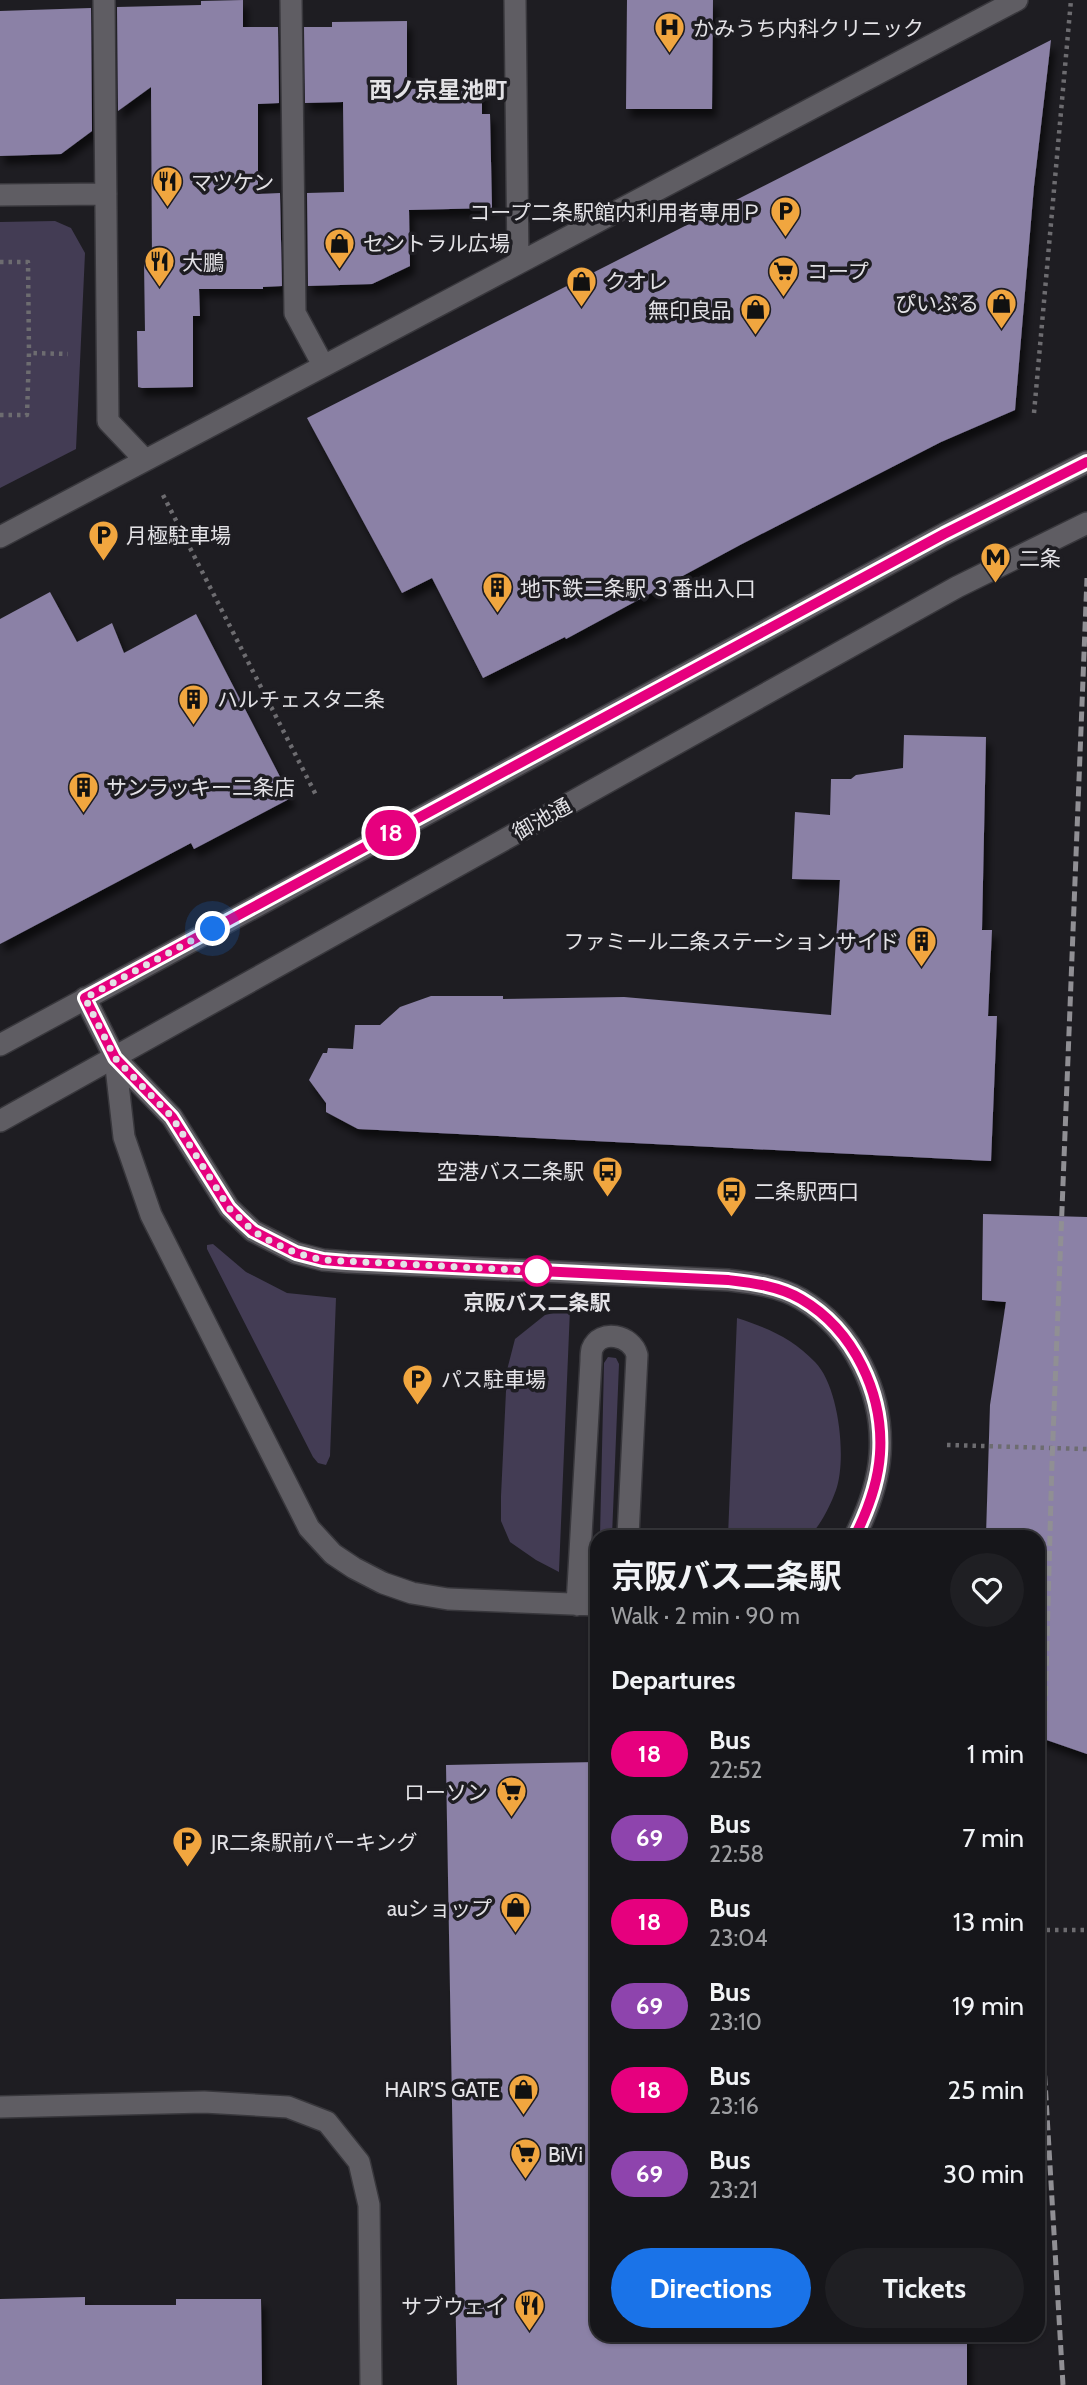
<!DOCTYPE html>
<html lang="en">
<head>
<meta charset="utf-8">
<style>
  :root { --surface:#16161a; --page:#1f1f23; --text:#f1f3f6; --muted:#9e9fa2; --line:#353539; --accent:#1a73e8 }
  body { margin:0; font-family:Cabin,"Noto Sans JP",sans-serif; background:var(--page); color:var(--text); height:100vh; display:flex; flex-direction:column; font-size:26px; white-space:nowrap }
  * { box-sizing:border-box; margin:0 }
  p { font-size:23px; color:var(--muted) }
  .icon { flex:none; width:38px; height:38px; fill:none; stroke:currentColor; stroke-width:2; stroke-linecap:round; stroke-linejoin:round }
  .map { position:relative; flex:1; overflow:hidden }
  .side { position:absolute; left:590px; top:1530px; width:455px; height:812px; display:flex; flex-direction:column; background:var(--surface); border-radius:21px; box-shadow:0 2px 5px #0004,0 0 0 2px var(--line) }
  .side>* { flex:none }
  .badge { padding:0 14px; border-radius:23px; font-size:24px; line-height:46px }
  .you { position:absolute; width:35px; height:35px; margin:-18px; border:5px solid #fff; border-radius:50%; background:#1a73e8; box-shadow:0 0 0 10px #1a73e833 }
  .map>.badge { position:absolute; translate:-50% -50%; box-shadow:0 0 0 4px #fff }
  h2 { padding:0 21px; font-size:26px; line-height:63px }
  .round { display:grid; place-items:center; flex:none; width:74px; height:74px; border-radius:37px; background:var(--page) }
  .headline { display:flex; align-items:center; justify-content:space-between; height:119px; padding:0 21px }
  h1 { font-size:33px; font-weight:700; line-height:52px }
  .cta { display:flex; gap:14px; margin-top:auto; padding:14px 21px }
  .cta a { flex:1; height:80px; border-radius:42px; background:var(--accent); color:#fff; font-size:28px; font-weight:700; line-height:80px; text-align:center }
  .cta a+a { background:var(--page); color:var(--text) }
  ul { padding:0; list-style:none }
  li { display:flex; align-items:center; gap:21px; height:84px; padding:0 21px }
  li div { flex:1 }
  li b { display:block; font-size:26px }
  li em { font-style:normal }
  li .badge { min-width:77px; font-weight:700; text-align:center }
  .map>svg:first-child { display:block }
  .green { fill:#433c54 }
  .building { fill:#8b81a6; filter:url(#shadow) }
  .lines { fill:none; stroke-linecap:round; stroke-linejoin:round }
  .lane-casing { stroke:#38373c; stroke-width:24 }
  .street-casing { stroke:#38373c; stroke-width:24 }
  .secondary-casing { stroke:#38373c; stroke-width:24 }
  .path { stroke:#6d6c70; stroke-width:4.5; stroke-dasharray:3.5 5; stroke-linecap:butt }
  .lane { stroke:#5f5d63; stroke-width:21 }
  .street { stroke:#5f5d63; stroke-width:21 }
  .secondary { stroke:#5f5d63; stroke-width:21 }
  .rail { stroke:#908f94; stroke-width:5; stroke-dasharray:10 5; stroke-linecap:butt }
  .line-casing { stroke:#fff; stroke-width:16 }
  .line { stroke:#e6007e; stroke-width:10 }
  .walk { stroke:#e3e2e6; stroke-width:7; stroke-dasharray:0 12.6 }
  .stop-dot { fill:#fff; stroke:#e6007e; stroke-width:3.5 }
  .labels { text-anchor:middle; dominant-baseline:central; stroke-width:7; stroke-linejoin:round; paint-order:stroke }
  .poi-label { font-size:21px; fill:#e3e2e6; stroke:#1e1d22; text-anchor:start }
  .street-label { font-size:21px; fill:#e3e2e6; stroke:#1e1d22 }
  .stop-label { font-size:21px; font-weight:bold; fill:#e3e2e6; stroke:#1e1d22 }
  .neighbourhood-label { font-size:23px; font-weight:bold; fill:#e3e2e6; stroke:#1e1d22 }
</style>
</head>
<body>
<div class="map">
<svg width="1087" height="2385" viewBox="0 0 1087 2385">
  <defs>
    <filter id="shadow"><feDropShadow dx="4.5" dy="8" stdDeviation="3.5" flood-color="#0009"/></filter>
  </defs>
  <rect width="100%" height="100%" fill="#1e1d22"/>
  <path class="green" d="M55,221L71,228L85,253L76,449L0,488V222Z
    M213,1244L246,1272L287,1293L336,1298L330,1456L326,1465L318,1463L313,1457L207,1249V1245Z
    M570,1309L559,1571V1572L536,1560L510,1542L501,1521V1496L507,1370L515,1339L545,1315Z
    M737,1318C768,1328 792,1338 815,1362C839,1386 847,1459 836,1490C831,1504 820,1527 809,1536H728Z
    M608,1357L616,1358L619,1364L612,1536H600L604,1363Z"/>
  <path class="building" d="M243,0V27H278L279,103L258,104V194L280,193L282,286L263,287V289H199L200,316H193V387L142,388L138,387L137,331H145L144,261L152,260L151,87L118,111L117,7L201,5V1Z
    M627,0H713L712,109H626Z
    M91,8L92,131L61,154L0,156V11Z
    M407,21V89L482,88V114H490L492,208L409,210L410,266L372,284L308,286L307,193L344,192L343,102L305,103L304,27H332V22Z
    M1051,40L1034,186L1015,410L941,442L740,545L566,639L565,637L483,678L432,578L402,593L307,418Z
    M50,592L77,642L112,623L124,653L196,614L291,798L194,849L191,843L0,944V619Z
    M904,735L986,737L982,930H992L988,1016H997L991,1161L358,1129L326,1112V1103L309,1080L323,1053H327L328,1048L353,1049L355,1025H380L400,1007L431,996H503V999L624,997L831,1015L840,880L792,879L795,812L830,815L831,779H851L856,775L903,768Z
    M983,1214L1087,1217V1754L1038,1737V1536H986L990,1405L1006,1302L982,1300Z
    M597,1762V2334H967V2385H457L446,1765Z
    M85,2297V2305H176V2299H261L262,2385H0V2299Z"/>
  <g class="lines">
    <defs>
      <path id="lane" d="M115,1058L172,1117L229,1208L253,1231L296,1253L323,1260L347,1262L728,1280C753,1283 779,1286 801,1299C854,1330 884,1394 880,1454C878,1484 868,1510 855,1536
        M115,1058L124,1137L151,1215L309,1528L333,1554L354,1568L383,1583L412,1593L448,1599L597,1605
        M577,1605L591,1361C591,1357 591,1353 592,1349C600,1328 632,1335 637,1355L628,1536"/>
      <path id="street" d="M104,0L108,421L145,460
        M291,0L295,313L323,365
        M515,0L518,263
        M0,195L106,194
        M0,537L1017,0
        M85,998L115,1058"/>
      <path id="secondary" d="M0,1045L944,534L1087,462
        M0,1121L957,587L1087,523
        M0,2107L204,2102L288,2107L327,2122L359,2162L369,2205L371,2385"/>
    </defs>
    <use href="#lane" class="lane-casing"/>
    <use href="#street" class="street-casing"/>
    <use href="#secondary" class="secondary-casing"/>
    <path class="path" d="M0,262H28L29,353
      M1034,413L1071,0
      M0,415H27L29,353L68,354
      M163,495L316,795
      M947,1445L1087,1449
      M1038,1930H1087"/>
    <use href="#lane" class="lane"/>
    <use href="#street" class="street"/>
    <use href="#secondary" class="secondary"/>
    <path class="rail" d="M1063,2385L1038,1963L1052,1462L1087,578"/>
  </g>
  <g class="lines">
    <defs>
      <path id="line" d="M855,1536C868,1510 878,1484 880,1454C884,1394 854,1330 801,1299C779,1286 753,1283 728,1280L347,1262L323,1260L296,1253L253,1231L241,1220L229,1208L172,1117L115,1058L85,998L944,534L1087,462"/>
    </defs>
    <use href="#line" class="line-casing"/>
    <use href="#line" class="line"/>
    <path class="walk" d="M213,929L85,998L115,1058L172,1117L229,1208L253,1231L270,1241L296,1253L323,1260L537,1271"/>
  </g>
  <defs>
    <symbol id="hospital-pin" viewBox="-11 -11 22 30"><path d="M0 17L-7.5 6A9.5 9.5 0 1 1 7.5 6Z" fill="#f1a63f" stroke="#1e1d22"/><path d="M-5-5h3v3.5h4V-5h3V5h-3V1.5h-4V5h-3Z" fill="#111"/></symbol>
    <symbol id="restaurant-pin" viewBox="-11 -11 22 30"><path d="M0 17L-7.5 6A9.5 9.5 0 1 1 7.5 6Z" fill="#f1a63f" stroke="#1e1d22"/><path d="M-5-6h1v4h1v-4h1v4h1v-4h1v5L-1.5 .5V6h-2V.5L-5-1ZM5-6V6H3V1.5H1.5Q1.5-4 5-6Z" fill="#111"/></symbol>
    <symbol id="parking-pin" viewBox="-11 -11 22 30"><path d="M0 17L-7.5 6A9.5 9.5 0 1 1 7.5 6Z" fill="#f1a63f" stroke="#1e1d22"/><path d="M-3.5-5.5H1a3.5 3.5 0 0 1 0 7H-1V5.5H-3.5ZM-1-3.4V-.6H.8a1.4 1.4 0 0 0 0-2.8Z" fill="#111"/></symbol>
    <symbol id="shop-pin" viewBox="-11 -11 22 30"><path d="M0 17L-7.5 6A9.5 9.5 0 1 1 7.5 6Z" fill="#f1a63f" stroke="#1e1d22"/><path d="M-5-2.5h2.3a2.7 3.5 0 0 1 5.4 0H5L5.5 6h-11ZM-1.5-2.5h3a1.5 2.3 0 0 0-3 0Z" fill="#111"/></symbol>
    <symbol id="supermarket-pin" viewBox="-11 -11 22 30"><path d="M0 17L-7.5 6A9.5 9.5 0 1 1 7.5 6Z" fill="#f1a63f" stroke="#1e1d22"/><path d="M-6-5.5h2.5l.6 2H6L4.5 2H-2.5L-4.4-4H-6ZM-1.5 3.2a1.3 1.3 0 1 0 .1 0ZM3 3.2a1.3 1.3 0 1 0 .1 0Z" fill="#111"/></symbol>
    <symbol id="metro-pin" viewBox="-11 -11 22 30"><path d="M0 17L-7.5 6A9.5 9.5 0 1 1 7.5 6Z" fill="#f1a63f" stroke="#1e1d22"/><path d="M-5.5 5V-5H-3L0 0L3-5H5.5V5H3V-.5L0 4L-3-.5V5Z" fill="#111"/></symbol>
    <symbol id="building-pin" viewBox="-11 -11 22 30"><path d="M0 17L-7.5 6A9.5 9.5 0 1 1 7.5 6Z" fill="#f1a63f" stroke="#1e1d22"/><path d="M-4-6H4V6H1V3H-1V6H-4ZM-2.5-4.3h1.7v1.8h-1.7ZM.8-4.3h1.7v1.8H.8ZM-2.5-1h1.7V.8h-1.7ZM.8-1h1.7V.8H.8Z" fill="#111"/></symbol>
    <symbol id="bus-pin" viewBox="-11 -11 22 30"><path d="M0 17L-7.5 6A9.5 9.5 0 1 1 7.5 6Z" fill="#f1a63f" stroke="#1e1d22"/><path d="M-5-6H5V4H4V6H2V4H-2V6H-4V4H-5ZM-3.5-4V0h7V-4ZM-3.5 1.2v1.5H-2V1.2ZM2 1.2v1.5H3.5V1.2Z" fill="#111"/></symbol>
  </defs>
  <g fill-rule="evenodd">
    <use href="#hospital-pin" x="652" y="10" width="35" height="47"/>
    <use href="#restaurant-pin" x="150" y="164" width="35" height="47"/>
    <use href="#parking-pin" x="768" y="194" width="35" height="47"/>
    <use href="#shop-pin" x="322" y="226" width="35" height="47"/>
    <use href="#restaurant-pin" x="142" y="244" width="35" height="47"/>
    <use href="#supermarket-pin" x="766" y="254" width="35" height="47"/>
    <use href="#shop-pin" x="564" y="264" width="35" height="47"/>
    <use href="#shop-pin" x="984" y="286" width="35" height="47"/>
    <use href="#shop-pin" x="738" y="292" width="35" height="47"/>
    <use href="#parking-pin" x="86" y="518" width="35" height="47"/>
    <use href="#metro-pin" x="978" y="540" width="35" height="47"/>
    <use href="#building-pin" x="480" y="570" width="35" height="47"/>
    <use href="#building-pin" x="176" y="682" width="35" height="47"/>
    <use href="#building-pin" x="66" y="770" width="35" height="47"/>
    <use href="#building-pin" x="904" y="924" width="35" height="47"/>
    <use href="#bus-pin" x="590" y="1154" width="35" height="47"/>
    <use href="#bus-pin" x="714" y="1174" width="35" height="47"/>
    <use href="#parking-pin" x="400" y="1362" width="35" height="47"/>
    <use href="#supermarket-pin" x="494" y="1774" width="35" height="47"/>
    <use href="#parking-pin" x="170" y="1824" width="35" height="47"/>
    <use href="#shop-pin" x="498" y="1890" width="35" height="47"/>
    <use href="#shop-pin" x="506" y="2072" width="35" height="47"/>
    <use href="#supermarket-pin" x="508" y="2136" width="35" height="47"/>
    <use href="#restaurant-pin" x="512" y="2288" width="35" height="47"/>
  </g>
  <circle class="stop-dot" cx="537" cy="1271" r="14"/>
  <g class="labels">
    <g class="poi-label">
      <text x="693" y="28">かみうち内科クリニック</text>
      <text x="191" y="182">マツケン</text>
      <text x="762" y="212" text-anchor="end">コープ二条駅館内利用者専用Ｐ</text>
      <text x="363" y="243">セントラル広場</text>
      <text x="182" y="262">大鵬</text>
      <text x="807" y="271">コープ</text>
      <text x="605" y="281">クオレ</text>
      <text x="979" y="303" text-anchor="end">ぴいぷる</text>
      <text x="732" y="310" text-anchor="end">無印良品</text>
      <text x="126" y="535">月極駐車場</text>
      <text x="1019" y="558">二条</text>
      <text x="520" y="588">地下鉄二条駅 ３番出入口</text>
      <text x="217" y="699">ハルチェスタ二条</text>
      <text x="106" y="787">サンラッキー二条店</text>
      <text x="899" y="941" text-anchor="end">ファミール二条ステーションサイド</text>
      <text x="584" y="1171" text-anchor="end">空港バス二条駅</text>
      <text x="754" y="1191">二条駅西口</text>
      <text x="441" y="1379">パス駐車場</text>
      <text x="488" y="1792" text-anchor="end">ローソン</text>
      <text x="211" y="1842">JR二条駅前パーキング</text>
      <text x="492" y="1908" text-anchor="end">auショップ</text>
      <text x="500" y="2089" text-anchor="end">HAIR’S GATE</text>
      <text x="548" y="2154">BiVi</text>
      <text x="506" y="2306" text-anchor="end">サブウェイ</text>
    </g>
    <g class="street-label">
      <text transform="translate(542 819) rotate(-29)">御池通</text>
    </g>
    <g class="stop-label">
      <text x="537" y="1302">京阪バス二条駅</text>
    </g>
    <g class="neighbourhood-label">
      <text x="438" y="90">西ノ京星池町</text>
    </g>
  </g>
</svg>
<div class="you" style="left:213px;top:929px"></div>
<b class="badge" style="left:391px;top:833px;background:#e6007e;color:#fff">18</b>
<section class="side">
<div class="headline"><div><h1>京阪バス二条駅</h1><p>Walk · 2 min · 90 m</p></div><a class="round"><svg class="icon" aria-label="heart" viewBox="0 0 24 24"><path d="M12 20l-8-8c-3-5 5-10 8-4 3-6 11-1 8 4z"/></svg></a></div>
<h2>Departures</h2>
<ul>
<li><span class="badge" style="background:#e6007e;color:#fff">18</span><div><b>Bus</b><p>22:52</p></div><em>1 min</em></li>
<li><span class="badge" style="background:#8e44ad;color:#fff">69</span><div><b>Bus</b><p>22:58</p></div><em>7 min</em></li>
<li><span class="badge" style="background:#e6007e;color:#fff">18</span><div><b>Bus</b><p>23:04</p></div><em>13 min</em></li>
<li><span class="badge" style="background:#8e44ad;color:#fff">69</span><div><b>Bus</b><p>23:10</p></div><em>19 min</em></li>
<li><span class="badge" style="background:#e6007e;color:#fff">18</span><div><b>Bus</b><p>23:16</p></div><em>25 min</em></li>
<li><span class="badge" style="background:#8e44ad;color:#fff">69</span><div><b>Bus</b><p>23:21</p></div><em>30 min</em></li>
</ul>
<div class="cta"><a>Directions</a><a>Tickets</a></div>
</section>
</div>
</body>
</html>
